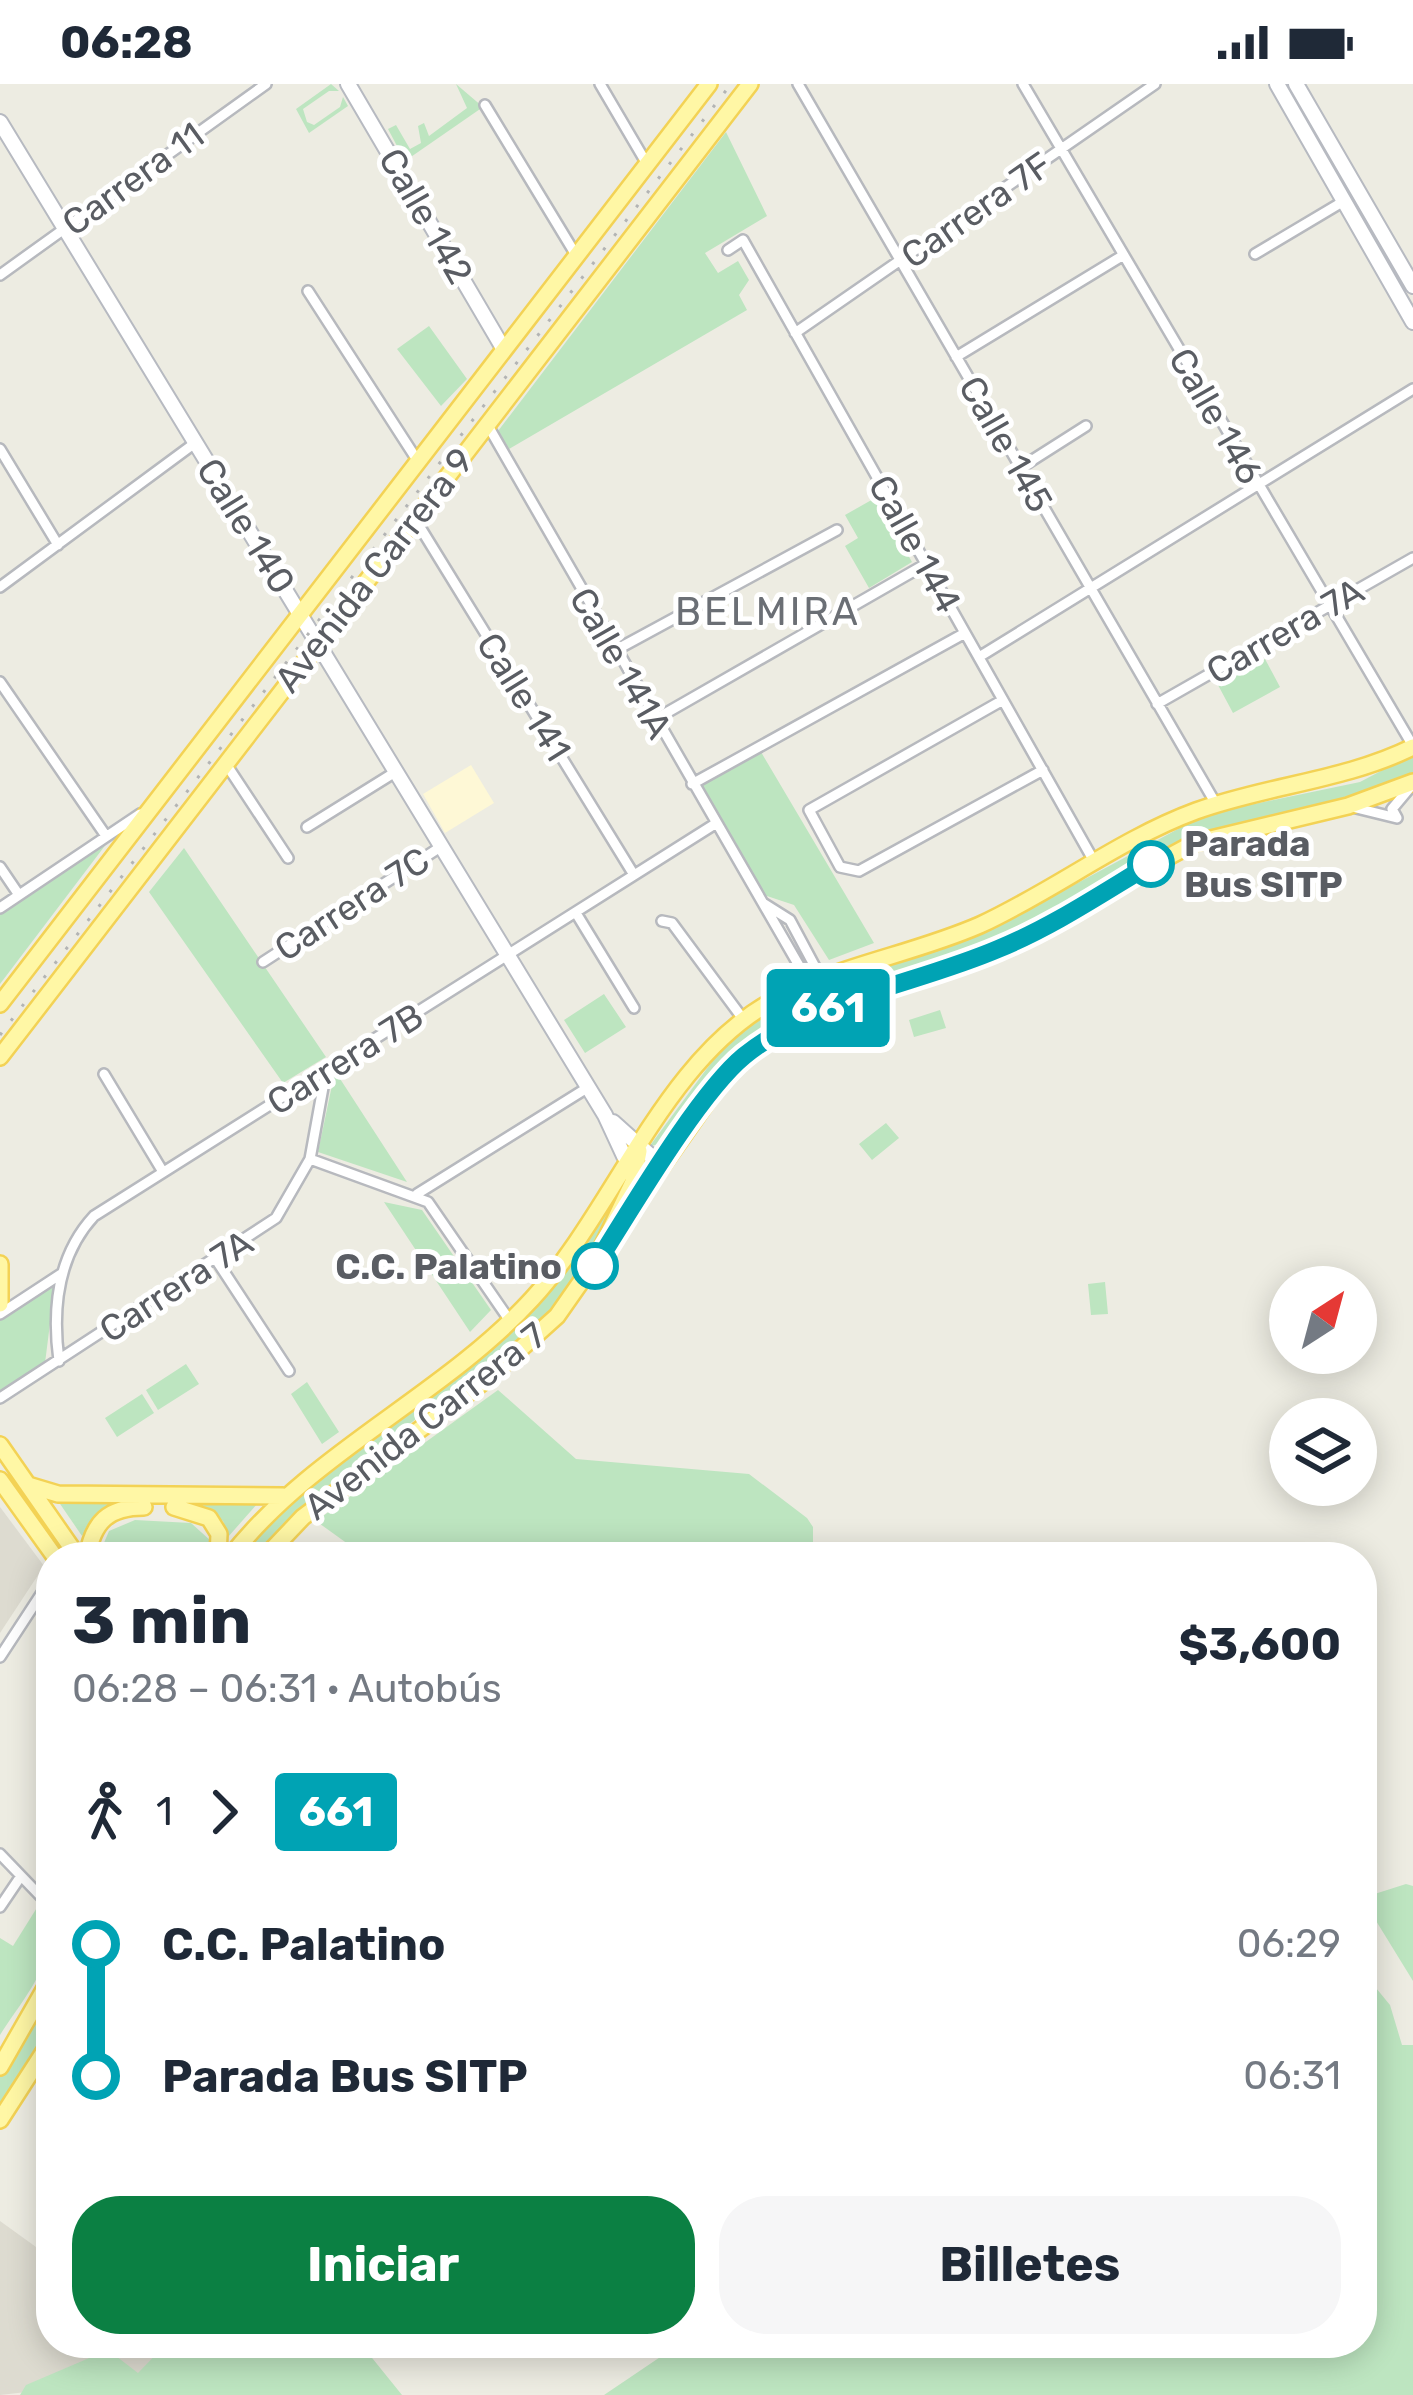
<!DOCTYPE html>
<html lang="es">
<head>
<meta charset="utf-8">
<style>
  :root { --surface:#fff; --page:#f6f6f7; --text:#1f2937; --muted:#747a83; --accent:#0b8043 }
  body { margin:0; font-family:Rubik,sans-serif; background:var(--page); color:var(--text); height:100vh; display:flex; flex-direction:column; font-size:45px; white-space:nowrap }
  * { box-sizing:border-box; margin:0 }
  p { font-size:39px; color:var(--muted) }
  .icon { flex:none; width:66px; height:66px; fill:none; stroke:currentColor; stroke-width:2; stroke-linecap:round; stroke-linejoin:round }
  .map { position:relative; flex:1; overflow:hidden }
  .drawer { position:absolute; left:36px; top:1458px; width:1341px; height:816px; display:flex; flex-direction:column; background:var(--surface); border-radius:48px; box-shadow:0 6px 30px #0003 }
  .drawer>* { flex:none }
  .badge { padding:0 24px; border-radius:9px; font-size:42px; line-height:78px }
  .needle { width:78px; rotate:36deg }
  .controls { position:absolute; left:1269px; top:1182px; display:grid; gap:24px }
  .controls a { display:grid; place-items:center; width:108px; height:108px; border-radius:50%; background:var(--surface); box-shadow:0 6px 30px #0003; font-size:60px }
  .map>.badge { position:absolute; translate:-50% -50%; box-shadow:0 0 0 6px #fff }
  .legs { display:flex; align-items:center; gap:18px; height:132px; padding:0 36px; font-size:39px }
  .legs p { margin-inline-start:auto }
  .headline { display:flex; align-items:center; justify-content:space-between; height:204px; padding:0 36px }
  h1 { font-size:66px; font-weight:700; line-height:90px }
  .action { display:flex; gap:24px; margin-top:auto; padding:24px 36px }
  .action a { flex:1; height:138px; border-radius:48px; background:var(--accent); color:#fff; font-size:48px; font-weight:700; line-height:138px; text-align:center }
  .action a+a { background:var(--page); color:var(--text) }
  ul { padding:0 36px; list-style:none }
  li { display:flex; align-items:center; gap:42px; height:132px; font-size:45px }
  li i { display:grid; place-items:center; width:18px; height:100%; margin:0 15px; background:currentColor }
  li i::after { content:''; width:30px; height:30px; margin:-15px; border:9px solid; border-radius:50%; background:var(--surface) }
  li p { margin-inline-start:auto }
  li:first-child i { background:linear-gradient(#0000 50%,currentColor 0) }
  li:last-child i { background:linear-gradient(currentColor 50%,#0000 0) }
  .status { display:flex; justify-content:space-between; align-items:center; height:84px; padding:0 60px; background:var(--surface); direction:ltr }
  .status svg { height:33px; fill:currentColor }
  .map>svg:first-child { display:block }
  .commercial { fill:#fef8d6 }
  .education { fill:#dddbd0 }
  .green { fill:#bde5c0 }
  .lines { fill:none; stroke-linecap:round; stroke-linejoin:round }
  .street-casing { stroke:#b7b9be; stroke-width:14 }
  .secondary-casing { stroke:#b7bac1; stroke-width:18 }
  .primary-casing { stroke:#f3d255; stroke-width:20 }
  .street { stroke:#fff; stroke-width:9 }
  .secondary { stroke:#fff; stroke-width:14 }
  .primary { stroke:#fff7a5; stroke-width:15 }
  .rail { stroke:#b3b4b4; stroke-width:3; stroke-dasharray:3 15; stroke-linecap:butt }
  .line-1-casing { stroke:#fff; stroke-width:27 }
  .line-1 { stroke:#00a3b4; stroke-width:18 }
  .stop-1-dot { fill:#fff; stroke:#00a3b4; stroke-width:6 }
  .labels { text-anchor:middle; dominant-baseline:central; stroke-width:10; stroke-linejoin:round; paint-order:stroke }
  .street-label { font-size:36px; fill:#5a5d63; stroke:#fff }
  .stop-label { font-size:36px; font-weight:bold; fill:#5a5d63; stroke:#fff; text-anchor:start }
  .neighbourhood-label { font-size:39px; letter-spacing:3px; fill:#6b6f75; stroke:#fff }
</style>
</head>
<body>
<div class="status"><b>06:28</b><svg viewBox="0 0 49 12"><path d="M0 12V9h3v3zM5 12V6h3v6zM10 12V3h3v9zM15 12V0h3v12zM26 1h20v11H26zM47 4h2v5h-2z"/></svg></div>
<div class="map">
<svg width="1413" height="2311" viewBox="0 0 1413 2311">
  <rect width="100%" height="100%" fill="#edece2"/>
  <path class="commercial" d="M471,681L494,719L445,749L423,710Z"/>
  <path class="education" d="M0,1423L44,1482L0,1549Z
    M0,2137L36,2163L51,2160V2259H168L132,2296L0,2311Z"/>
  <path class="green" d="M331,0L339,7H329L303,25L307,38L314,41L340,23L343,13L348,22L309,49L296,25Z
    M456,0L483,23L405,77L388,45L396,41L410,65L421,59L418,42L424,39L429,52L467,24Z
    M726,48L767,132L705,169L718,189L738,177L749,196L739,211L747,226L509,365L498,347Z
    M429,242L467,295L441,322L397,265Z
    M875,414L912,478L869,504L845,462L858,454L845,431Z
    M1265,575L1280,603L1233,629L1218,601Z
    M761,668L874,859L829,876L794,821L764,811L698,701Z
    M1413,670V689L1358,712L1213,746L1152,772L1004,856L812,921L752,956L729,976L672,1055L649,1063L725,960L783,920L830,898L1001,840L1206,730L1360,698Z
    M107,759L0,900V831Z
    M184,764L326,973L283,999L149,808Z
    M604,910L626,943L585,969L564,936Z
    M940,926L946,944L914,953L909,936Z
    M335,987L407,1098L318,1068Z
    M886,1039L899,1054L872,1076L859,1060Z
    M629,1091L581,1190L531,1247L305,1420L253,1473H236L282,1422L520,1237L549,1209Z
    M384,1118L422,1126L491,1226L470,1248Z
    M1105,1198L1108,1230L1091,1231L1088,1200Z
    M55,1200L45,1279L0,1308V1235Z
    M186,1280L199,1300L158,1326L146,1306Z
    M307,1298L339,1348L322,1360L291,1310Z
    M498,1306L576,1375L749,1390L807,1434L813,1443V1473H366L316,1437Z
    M142,1310L154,1329L117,1353L105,1334Z
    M56,1414L118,1419L97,1429L82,1452Z
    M201,1420H257L228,1453L223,1437Z
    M135,1436L191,1439L211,1457V1473H98L109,1447Z
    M1406,1800L1413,1802V1897L1362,1814Z
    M38,1822C71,1863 23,1914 0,1951V1854L13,1862Z
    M1362,1887L1390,1921L1402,1961H1413V2311H604L681,2259H1362Z
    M51,1905V1940L0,2024V1991Z
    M167,2259H360L402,2311H20L26,2301L108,2266L138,2289Z"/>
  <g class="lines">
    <defs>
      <path id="street" d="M600,0L647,80
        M798,0L1216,720
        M1023,0L1413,662
        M485,21L576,171
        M728,166L743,156L1095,779
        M1255,170L1344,117
        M0,191L266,0
        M308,207L419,379
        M795,249L1155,0
        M956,273L1122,172
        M487,340L809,899
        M0,365L58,461
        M1020,384L1086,342
        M415,435L634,791
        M0,503L195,359
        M614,567L837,446
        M979,573L1413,305
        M0,598L106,752
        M1003,616L809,726L840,783L859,787L1043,686
        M1157,620L1413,474
        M654,636L926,480
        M226,680L288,774
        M692,700L965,549
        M1348,722L1397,734L1392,725L1413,700
        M307,743L397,687
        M0,783L19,811
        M763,819L790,836L821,894
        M0,824L140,730
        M576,829L634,924
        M662,837L672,839L743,935
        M263,878L442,762
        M104,990L163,1088
        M310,1075L428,1118L510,1237
        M417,1110L587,1004
        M217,1177L289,1287
        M0,1230L61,1190
        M59,1277C52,1225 57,1172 94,1132L715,740
        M0,1314L276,1134L310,1075L326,987
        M0,1573L51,1495
        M0,1770L51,1823
        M0,1823L21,1792"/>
      <path id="secondary" d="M348,0L503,264
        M1277,0L1413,238
        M1296,0L1413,202
        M0,38L605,1031L624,1072L653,1095
        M613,1038L662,1082"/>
      <path id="primary" d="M0,920L709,0
        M0,973L750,0
        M603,1161L633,1098L639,1067
        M0,1180V1220
        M0,1361L78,1473
        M0,1396L55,1473
        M28,1401L58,1410L283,1412
        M174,1423L209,1434L219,1450L218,1473
        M87,1473C93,1438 108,1423 144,1423
        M230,1473C313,1367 442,1313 532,1215C616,1124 664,974 776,915C840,881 914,870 980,841C1054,807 1120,755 1196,727C1268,701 1344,697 1413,663
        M265,1473L303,1433L487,1295L557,1232L727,989L769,953L843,917L998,865L1194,759L1348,722L1413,698
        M0,1983L51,1894
        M0,2036L51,1957"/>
    </defs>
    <use href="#street" class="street-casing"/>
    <use href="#secondary" class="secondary-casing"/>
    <use href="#primary" class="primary-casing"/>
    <use href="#street" class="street"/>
    <use href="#secondary" class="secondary"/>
    <use href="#primary" class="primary"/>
    <path class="rail" d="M0,951L731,0"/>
  </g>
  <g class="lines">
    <defs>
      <path id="line-1" d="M595,1182C630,1127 698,1010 744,972C817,913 914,901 998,865C1052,843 1101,810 1151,780"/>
    </defs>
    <use href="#line-1" class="line-1-casing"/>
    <use href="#line-1" class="line-1"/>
  </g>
  <g class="stop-1-dot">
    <circle cx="1151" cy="780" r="21"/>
    <circle cx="595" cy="1182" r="21"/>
  </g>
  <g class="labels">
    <g class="street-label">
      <text transform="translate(133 95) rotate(-36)">Carrera 11</text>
      <text transform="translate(976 126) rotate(-35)">Carrera 7F</text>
      <text transform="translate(426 132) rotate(60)">Calle 142</text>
      <text transform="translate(1216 332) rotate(60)">Calle 146</text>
      <text transform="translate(1006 360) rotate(60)">Calle 145</text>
      <text transform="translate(246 442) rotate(58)">Calle 140</text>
      <text transform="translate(915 460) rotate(61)">Calle 144</text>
      <text transform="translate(374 486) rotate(-52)">Avenida Carrera 9</text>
      <text transform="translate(1285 547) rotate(-30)">Carrera 7A</text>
      <text transform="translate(621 579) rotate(60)">Calle 141A</text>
      <text transform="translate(524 613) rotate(58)">Calle 141</text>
      <text transform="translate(352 820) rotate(-33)">Carrera 7C</text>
      <text transform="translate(345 975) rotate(-32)">Carrera 7B</text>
      <text transform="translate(176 1202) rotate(-33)">Carrera 7A</text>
      <text transform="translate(425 1337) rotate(-38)">Avenida Carrera 7</text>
    </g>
    <g class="stop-label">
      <text x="1184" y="759">Parada<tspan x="1184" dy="41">Bus SITP</tspan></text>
      <text x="562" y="1182" text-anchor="end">C.C. Palatino</text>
    </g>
    <g class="neighbourhood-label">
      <text x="768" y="528">BELMIRA</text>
    </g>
  </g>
</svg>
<div class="controls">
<a><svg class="needle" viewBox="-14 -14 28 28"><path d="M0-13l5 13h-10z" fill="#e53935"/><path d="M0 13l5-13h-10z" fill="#747a83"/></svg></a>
<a><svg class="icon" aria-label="layers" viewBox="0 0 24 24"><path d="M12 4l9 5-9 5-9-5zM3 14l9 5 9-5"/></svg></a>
</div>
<b class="badge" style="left:828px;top:924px;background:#00a3b4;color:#fff">661</b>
<section class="drawer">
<div class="headline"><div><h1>3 min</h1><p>06:28 – 06:31 · Autobús</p></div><b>$3,600</b></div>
<div class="legs"><svg class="icon" aria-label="walk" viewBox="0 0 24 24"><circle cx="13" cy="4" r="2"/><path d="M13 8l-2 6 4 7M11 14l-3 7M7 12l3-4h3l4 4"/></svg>1<svg class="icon" aria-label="forward" viewBox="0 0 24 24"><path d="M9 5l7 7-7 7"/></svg><b class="badge" style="background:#00a3b4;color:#fff">661</b></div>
<ul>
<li><i style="color:#00a3b4"></i><b>C.C. Palatino</b><p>06:29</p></li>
<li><i style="color:#00a3b4"></i><b>Parada Bus SITP</b><p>06:31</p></li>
</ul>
<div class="action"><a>Iniciar</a><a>Billetes</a></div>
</section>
</div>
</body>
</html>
